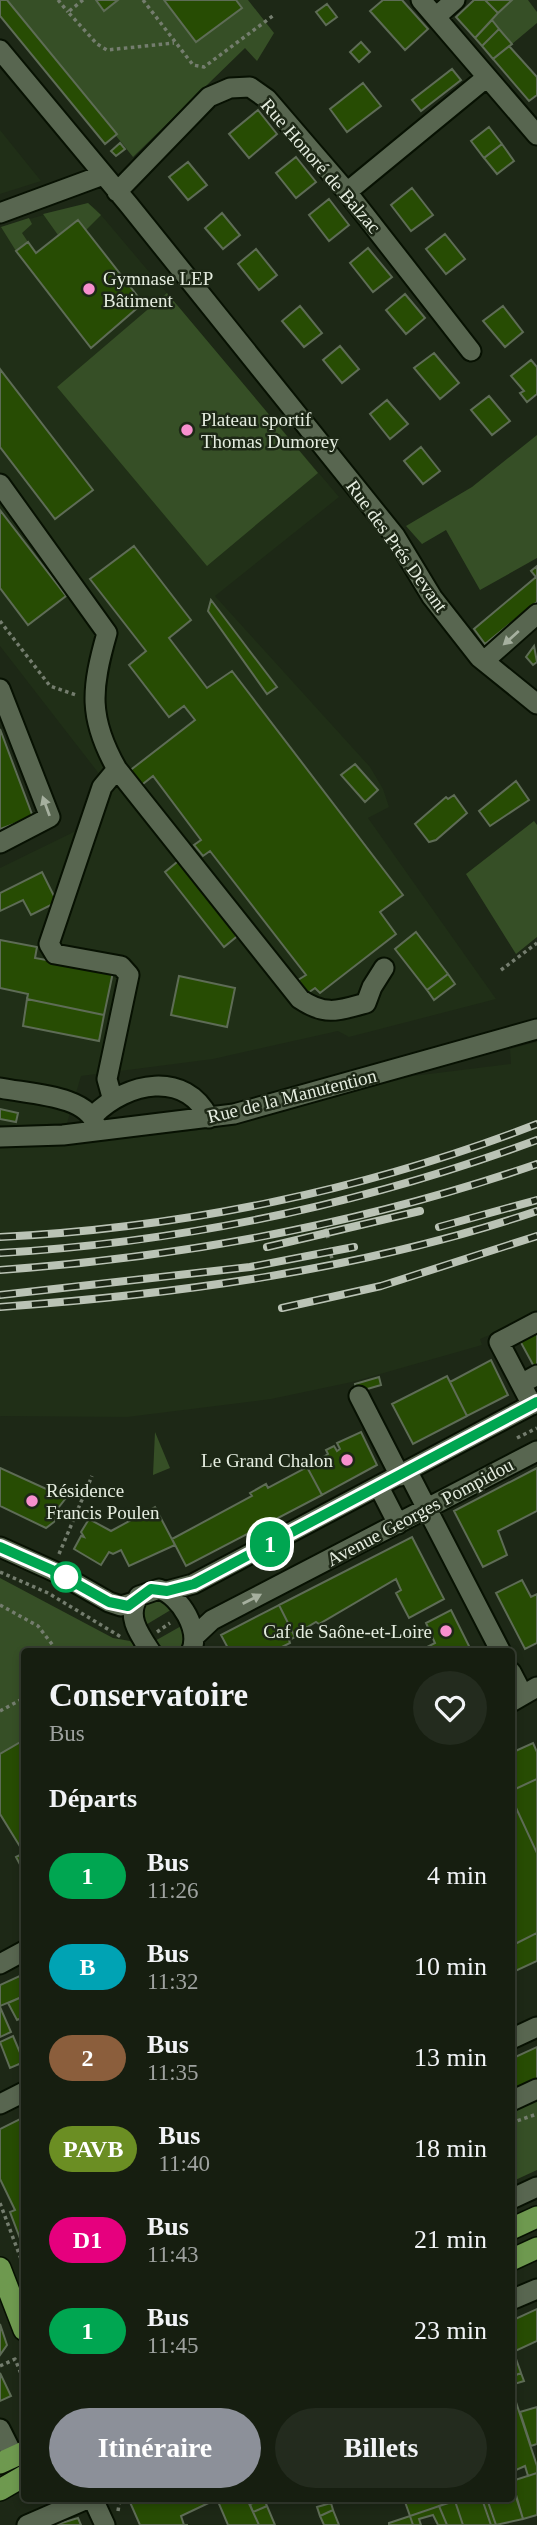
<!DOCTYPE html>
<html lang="fr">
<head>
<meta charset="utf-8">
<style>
  :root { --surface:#161e10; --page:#232b1e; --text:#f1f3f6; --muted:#9ea29f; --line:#353c30; --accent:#8c9099 }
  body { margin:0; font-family:Georgia,serif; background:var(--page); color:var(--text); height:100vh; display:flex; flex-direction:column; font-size:26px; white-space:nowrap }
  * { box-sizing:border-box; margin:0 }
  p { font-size:23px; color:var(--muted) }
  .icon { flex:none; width:38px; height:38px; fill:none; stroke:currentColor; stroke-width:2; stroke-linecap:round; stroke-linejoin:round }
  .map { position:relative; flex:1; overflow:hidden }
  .panel { position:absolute; left:21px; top:1648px; width:494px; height:854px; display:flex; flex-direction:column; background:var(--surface); border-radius:7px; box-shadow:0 4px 10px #0003,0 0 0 2px var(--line) }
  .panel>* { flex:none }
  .badge { padding:0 14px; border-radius:23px; font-size:24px; line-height:46px }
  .map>.badge { position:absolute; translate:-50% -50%; box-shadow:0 0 0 4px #fff }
  h2 { padding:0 28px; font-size:26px; line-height:63px }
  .round { display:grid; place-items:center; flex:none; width:74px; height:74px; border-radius:37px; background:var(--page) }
  .overview { display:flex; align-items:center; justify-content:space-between; height:119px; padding:0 28px }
  h1 { font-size:33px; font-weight:600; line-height:52px }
  .cta { display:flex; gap:14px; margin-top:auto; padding:14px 28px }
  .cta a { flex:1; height:80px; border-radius:42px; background:var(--accent); color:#fff; font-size:28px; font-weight:600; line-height:80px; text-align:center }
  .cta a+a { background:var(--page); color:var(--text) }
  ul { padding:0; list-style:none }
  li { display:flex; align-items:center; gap:21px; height:91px; padding:0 28px }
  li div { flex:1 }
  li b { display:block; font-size:26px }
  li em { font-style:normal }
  li .badge { min-width:77px; font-weight:700; text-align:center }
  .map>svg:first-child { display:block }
  .built { fill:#202f17 }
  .green { fill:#364f26 }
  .building { fill:#274c03; stroke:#5e6c56; stroke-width:2 }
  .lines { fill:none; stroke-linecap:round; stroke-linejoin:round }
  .minor-casing { stroke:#071102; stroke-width:23 }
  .major-casing { stroke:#071102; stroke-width:24 }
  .path { stroke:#747d6e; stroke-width:3.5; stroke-dasharray:3.5 3.5; stroke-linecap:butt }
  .minor { stroke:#586650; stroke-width:19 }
  .major { stroke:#6e994f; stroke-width:21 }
  .rail-casing { stroke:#bac3b5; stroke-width:8 }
  .rail { stroke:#1d2816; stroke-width:5; stroke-dasharray:16; stroke-linecap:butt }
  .oneway { fill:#a6b09f }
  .line-casing { stroke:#fff; stroke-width:16 }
  .line { stroke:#00a651; stroke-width:10 }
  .poi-dot { fill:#f790ce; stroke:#1d2816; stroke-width:2.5 }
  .stop-dot { fill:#fff; stroke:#00a651; stroke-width:3.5 }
  .labels { text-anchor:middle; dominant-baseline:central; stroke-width:5; stroke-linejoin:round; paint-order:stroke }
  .street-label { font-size:19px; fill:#e5ede0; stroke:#1d2816 }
  .poi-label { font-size:19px; fill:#e5ede0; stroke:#1d2816; text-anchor:start }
</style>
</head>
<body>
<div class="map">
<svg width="537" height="2525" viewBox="0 0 537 2525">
  <rect width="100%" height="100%" fill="#1d2816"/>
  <path class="built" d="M0,130L41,181L0,194Z
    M88,203L96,209L339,497L215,596L370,767L383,789L389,807L368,818L496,999L349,1037L338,1031L213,1059L81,1076L67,1123L6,1126L0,1125V868L86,826L100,775L0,646V227Z
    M537,1042V1315L480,1339L482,1345L352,1382L271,1399L127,1417L0,1416V1146L45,1147L216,1128L413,1076L511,1064L510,1049Z"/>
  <path class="green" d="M7,0H96L104,10L118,0H248L274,33L257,61L245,48L133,157Z
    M512,0H528L537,12V23L512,44L492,20Z
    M88,203L101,215L86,230L78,220L58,235L43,214Z
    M29,218L32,224L22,233L28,242L16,251L1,227Z
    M167,293L318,473L207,566L57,387Z
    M537,435V558L480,590L446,530L422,544L406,526L472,487Z
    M534,821L537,825V937L516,954L466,874Z
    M155,1432L170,1468L153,1475Z
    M0,1578L113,1638L130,1641L139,1649L24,1652V1740L0,1754Z
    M158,1597L174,1608L144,1626L141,1610L144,1603Z
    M183,1625L187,1634L180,1651L158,1650L153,1642Z
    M537,2097V2170L511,2182V2109Z"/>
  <path class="building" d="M0,0H7L117,134L105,144L0,16Z
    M96,0H118L104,11Z
    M164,0H236L242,8L196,42Z
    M383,0H402L428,29L405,50L370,11Z
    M485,0H512L498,13Z
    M485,0L498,13L475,38L456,17L474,0Z
    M327,4L337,17L326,25L316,12Z
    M492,20L499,29L482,46L475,38Z
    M499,29L512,44L493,59L482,46Z
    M361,42L370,52L359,62L350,52Z
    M509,46L537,77V95L529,101L493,59Z
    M452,69L461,80L421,111L412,100Z
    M363,83L381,106L347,132L330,109Z
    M258,110L277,134L249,158L229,134Z
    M489,127L502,144L484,158L471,141Z
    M120,143L125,149L116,156L111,151Z
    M502,144L514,161L497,174L484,158Z
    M296,157L316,182L296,198L276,173Z
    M188,162L207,185L188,200L169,177Z
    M412,188L433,215L411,231L391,205Z
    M329,199L349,225L329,241L309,215Z
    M222,213L240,235L223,249L205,228Z
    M78,220L143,303L91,348L16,251L28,242L36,253Z
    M445,234L465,259L446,274L426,249Z
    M368,248L392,277L373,292L350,263Z
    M256,249L277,275L259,290L238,264Z
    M405,294L425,318L406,334L386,310Z
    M300,306L322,333L304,347L282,321Z
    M503,306L523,332L505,347L483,321Z
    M340,346L359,369L342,383L323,360Z
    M434,353L459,383L440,399L414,368Z
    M531,360L537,367V394L527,402L520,393L524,391L511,376Z
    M0,369L93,490L55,519L0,447Z
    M489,396L510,421L492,435L471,410Z
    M387,400L408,424L390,439L370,414Z
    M421,447L440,471L423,484L404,461Z
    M0,510L66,596L28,625L0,588Z
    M134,546L191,620L169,638L207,688L232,671L403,895L380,912L396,934L320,993L315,988L308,993L298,980L306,975L210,851L203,856L194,845L201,840L153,776L139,787L128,772L195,720L184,706L169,717L129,665L146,651L90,579Z
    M537,566V602L485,644L474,629L536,577L531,571Z
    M211,600L277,687L267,694L208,611Z
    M534,646L537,662L533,665L526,657Z
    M0,729L33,817L0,829Z
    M355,764L378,790L365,802L341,775Z
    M516,781L529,800L490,826L479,811Z
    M454,795L467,813L436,840L429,842L415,824L446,797L448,799Z
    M182,858L241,933L224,947L165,872Z
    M42,872L57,902L31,915L23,900L0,911V893Z
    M416,932L448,974L427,990L395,949Z
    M0,940L37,947L35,958L113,972L104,1015L27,999L28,994L0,988Z
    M448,974L455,984L434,1000L427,990Z
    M179,976L235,988L227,1027L171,1015Z
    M27,999L104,1015L99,1041L23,1026Z
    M0,1109L18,1113L16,1122L0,1119Z
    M537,1329V1372L519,1339Z
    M491,1360L508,1395L467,1416L450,1382Z
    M447,1376L467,1416L413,1444L392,1404Z
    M379,1377L381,1385L357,1392L355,1384Z
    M361,1432L377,1465L322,1495L307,1467L328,1454L326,1450L334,1446L337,1451L340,1449L337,1443Z
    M307,1467L322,1495L186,1566L172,1539L252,1496L250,1493L266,1484L268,1488Z
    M0,1468L66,1498L59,1507L54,1522L46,1528L0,1506Z
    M537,1468V1511L498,1531L507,1555L483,1567L454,1511Z
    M155,1507L175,1545L129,1566L121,1550L113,1554L109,1552L101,1565L74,1549L81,1536L84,1537L81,1532L89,1519L111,1531Z
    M412,1537L444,1599L409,1618L396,1593L401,1590L396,1579L319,1624L316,1622L294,1635L279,1605Z
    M522,1580L531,1597L537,1594V1643L525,1649L496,1593Z
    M279,1605L295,1637L289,1640L290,1643L272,1652H230L221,1635Z
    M451,1610L472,1652H428L425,1648L435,1643L426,1623Z
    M24,1740V1872L16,1857L24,1853L0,1814V1754Z
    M533,1743L537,1752V1779L511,1791V1753Z
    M537,1779V1853L511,1797V1791Z
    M511,1797L537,1853V1933L511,1946Z
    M537,1933V1961L511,1973V1946Z
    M24,1974V1996L0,2006V1985Z
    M24,1996V2017L17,2020L8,2003Z
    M0,2007L11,2032L0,2037Z
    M13,2036L24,2062L10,2068L0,2042Z
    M537,2047V2081L511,2093V2059Z
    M24,2117V2249L10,2212L15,2210L0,2179V2129Z
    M537,2309V2341L511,2353V2321Z
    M0,2324L7,2345L0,2355Z
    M515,2356L521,2373L511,2377V2357Z
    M0,2373L11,2396L0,2401Z
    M521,2373L524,2381L511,2385V2377Z
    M514,2396L537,2466V2473L528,2476L525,2466L514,2471L511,2463V2397Z
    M537,2407V2444L531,2446L520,2412Z
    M537,2473V2515L523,2519L512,2481Z
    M511,2481L523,2519L496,2525L487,2499H511Z
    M217,2499L181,2516L184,2525H188H140L129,2500L247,2499L259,2525H228Z
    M264,2499L267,2506L253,2512L250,2504Z
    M404,2499H460L410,2516Z
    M460,2499H482L491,2525H463L455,2501Z
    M482,2499H487L496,2525H491Z
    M455,2501L463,2525H447L439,2506Z
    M331,2503L333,2510L320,2516L317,2507Z
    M267,2506L275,2525H259L253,2512Z
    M439,2506L447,2525H438L433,2515L419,2519L421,2525H413L410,2516Z
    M333,2510L339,2525H324L320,2516Z
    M410,2516L413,2525H389V2523Z
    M78,2518L81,2525H55Z"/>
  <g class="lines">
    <defs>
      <path id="minor" d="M421,0L537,135
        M437,16L455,0
        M0,50L129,205L395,536L432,597L479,657L537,704
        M117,192L209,97L230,88L250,87L267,99L347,192L471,351
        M347,192L487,77
        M0,213L103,175
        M0,484L107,633C91,689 88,718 117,769
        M484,661L537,614
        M0,689L50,817L0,843
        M0,1088C29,1094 90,1095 96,1127
        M112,1097L107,1079L129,975L121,966L55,954L49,944L102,787L117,769L300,999C325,1016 338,1011 366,1003L372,987L384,968
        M94,1115C127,1082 185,1070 209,1118
        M0,1137L63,1135L234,1114L537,1029
        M521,1384L537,1375
        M359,1396L400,1476
        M532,1405L499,1342L537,1322
        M408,1472L501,1652
        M379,1487L398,1524
        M0,1547L60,1574L109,1602L121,1606L134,1602
        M167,1591L193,1584L537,1402
        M195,1636L212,1620L537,1451
        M151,1652C139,1634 125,1615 139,1596L159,1589C181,1596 201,1631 191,1652
        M511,1672L523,1695
        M511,1702L537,1687
        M0,1964L24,1951
        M511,2039L537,2027
        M511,2101L537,2089
        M0,2104L24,2092
        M511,2199L537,2187
        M511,2300L537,2289
        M0,2429L14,2457
        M93,2499L105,2525
        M27,2525L87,2499"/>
      <path id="major" d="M511,2229L537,2217
        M511,2260L537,2248
        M0,2268L24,2330
        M0,2463L24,2452
        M0,2490L24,2476"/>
    </defs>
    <use href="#minor" class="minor-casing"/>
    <use href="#major" class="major-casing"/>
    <path class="path" d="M58,0L68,12
      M83,0L68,12L97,44L107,50L174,43
      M143,0L193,65L204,67L274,15
      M0,621L50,686L76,695
      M501,970L537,943
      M323,1222L328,1238
      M329,1248L334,1266
      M517,1438L537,1428
      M59,1554L92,1476
      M0,1572L48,1593L121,1637
      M0,1605L38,1626L58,1652
      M157,1632L170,1623
      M118,1652L129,1647
      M0,1711L24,1698
      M511,2123L537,2114
      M0,2203L24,2267
      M0,2366L15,2359L24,2381
      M118,2511L120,2499"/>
    <use href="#minor" class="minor"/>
    <use href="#major" class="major"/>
    <defs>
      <path id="rail" d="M439,1227L537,1200
        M0,1237C182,1228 367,1190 537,1124
        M267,1247L420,1211
        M0,1253C185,1242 363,1204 537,1140
        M0,1270C183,1257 363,1224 537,1164
        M0,1295L250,1267L354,1247
        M0,1307C180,1294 365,1269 537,1211
        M282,1308L381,1286L537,1236"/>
    </defs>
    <use href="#rail" class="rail-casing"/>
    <use href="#rail" class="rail"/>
  </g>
  <defs><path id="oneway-solid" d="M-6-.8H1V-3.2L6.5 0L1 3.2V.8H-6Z" transform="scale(1.75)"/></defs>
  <g class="oneway">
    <use href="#oneway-solid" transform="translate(511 638) rotate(138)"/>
    <use href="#oneway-solid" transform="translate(46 806) rotate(-110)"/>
    <use href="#oneway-solid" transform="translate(252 1599) rotate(-27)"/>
  </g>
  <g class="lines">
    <defs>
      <path id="line" d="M0,1547L52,1570L109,1602L128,1606L151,1589L167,1591L194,1584L537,1402"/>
    </defs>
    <use href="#line" class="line-casing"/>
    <use href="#line" class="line"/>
  </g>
  <g class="poi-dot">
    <circle cx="89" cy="289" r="7"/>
    <circle cx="187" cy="430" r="7"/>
    <circle cx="347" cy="1460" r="7"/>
    <circle cx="32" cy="1501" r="7"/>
    <circle cx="446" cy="1631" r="7"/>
  </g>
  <circle class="stop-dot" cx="66" cy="1577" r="14"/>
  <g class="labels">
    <g class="street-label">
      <text transform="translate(321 166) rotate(49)">Rue Honoré de Balzac</text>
      <text transform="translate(397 546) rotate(54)">Rue des Prés Devant</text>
      <text transform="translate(292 1096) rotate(-14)">Rue de la Manutention</text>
      <text transform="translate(420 1512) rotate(-28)">Avenue Georges Pompidou</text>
    </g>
    <g class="poi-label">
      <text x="103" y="278">Gymnase LEP<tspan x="103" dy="22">Bâtiment</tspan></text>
      <text x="201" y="419">Plateau sportif<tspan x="201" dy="22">Thomas Dumorey</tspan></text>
      <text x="333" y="1460" text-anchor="end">Le Grand Chalon</text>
      <text x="46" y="1490">Résidence<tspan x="46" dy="22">Francis Poulen</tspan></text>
      <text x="432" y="1631" text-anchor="end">Caf de Saône-et-Loire</text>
    </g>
  </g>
</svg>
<b class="badge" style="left:270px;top:1544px;background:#00a651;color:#fff">1</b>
<section class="panel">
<div class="overview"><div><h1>Conservatoire</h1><p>Bus</p></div><a class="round"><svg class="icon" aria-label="heart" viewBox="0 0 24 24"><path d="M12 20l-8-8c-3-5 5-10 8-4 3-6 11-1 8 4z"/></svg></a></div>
<h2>Départs</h2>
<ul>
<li><span class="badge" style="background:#00a651;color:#fff">1</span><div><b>Bus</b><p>11:26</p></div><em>4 min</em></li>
<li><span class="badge" style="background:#00a3b4;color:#fff">B</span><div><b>Bus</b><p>11:32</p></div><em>10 min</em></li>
<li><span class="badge" style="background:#8b5e3c;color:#fff">2</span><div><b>Bus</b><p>11:35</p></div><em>13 min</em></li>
<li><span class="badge" style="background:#6b8e23;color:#fff">PAVB</span><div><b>Bus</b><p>11:40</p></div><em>18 min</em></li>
<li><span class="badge" style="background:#e6007e;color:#fff">D1</span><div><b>Bus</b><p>11:43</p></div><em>21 min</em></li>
<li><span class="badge" style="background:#00a651;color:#fff">1</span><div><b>Bus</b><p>11:45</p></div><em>23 min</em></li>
</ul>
<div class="cta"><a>Itinéraire</a><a>Billets</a></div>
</section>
</div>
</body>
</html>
